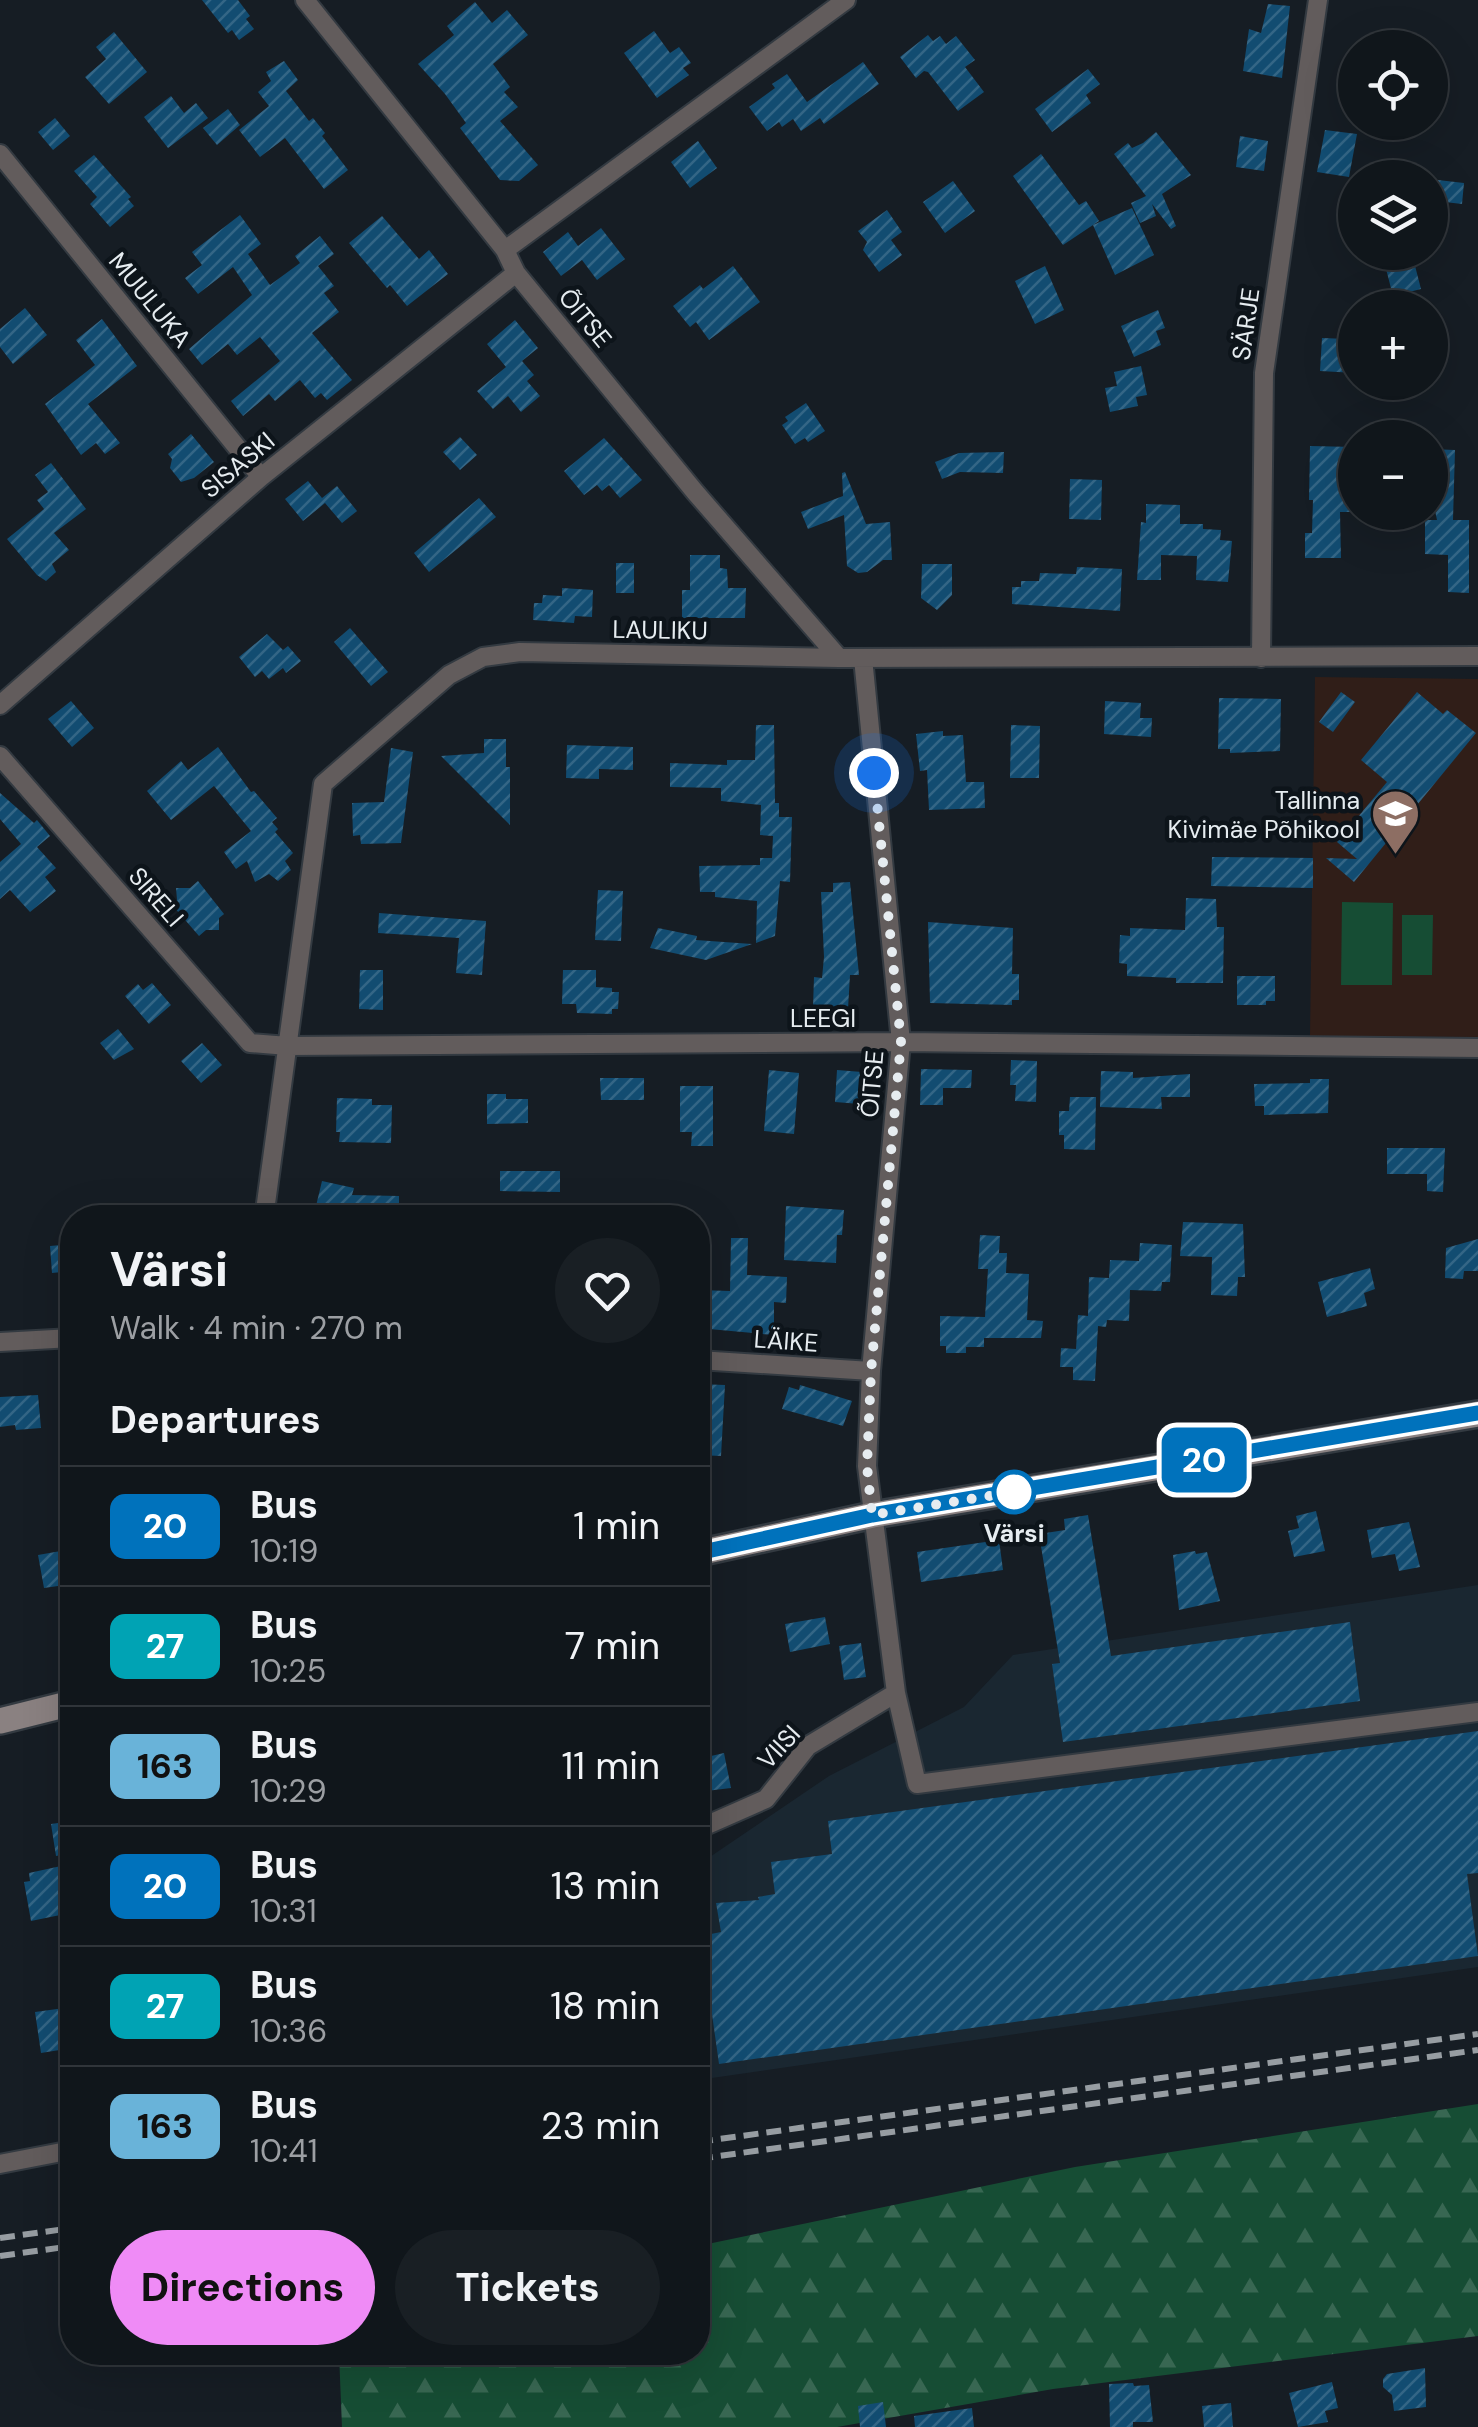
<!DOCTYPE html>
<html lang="en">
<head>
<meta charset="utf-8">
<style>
  :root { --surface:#10161b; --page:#191f24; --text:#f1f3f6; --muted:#9c9fa3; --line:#30353a; --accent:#ef8bf6 }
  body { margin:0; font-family:"DM Sans",sans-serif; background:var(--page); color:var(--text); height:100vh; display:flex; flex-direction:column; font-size:38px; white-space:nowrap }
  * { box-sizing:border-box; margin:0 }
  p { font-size:32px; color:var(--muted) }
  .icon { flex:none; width:55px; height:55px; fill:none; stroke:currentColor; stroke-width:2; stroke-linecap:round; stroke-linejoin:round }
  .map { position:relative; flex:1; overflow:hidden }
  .side { position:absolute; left:60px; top:1205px; width:650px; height:1160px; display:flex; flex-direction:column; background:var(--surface); border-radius:40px; box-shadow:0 10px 40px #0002,0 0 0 2px var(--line) }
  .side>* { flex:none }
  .badge { padding:0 20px; border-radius:15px; font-size:35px; line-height:65px }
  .controls { position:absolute; left:1338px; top:30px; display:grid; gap:20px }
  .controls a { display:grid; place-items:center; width:110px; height:110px; border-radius:50%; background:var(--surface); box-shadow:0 10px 40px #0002,0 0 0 2px var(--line); font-size:50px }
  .you { position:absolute; width:50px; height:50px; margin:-25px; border:8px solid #fff; border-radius:50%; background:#1a73e8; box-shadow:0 0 0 15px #1a73e833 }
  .map>.badge { position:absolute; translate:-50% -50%; box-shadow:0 0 0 5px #fff }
  h2 { padding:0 50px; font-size:38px; line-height:90px }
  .round { display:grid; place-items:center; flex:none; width:105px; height:105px; border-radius:52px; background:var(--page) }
  .overview { display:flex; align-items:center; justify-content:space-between; height:170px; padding:0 50px }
  h1 { font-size:48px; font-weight:800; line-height:75px }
  .primary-button { display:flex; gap:20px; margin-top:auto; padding:20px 50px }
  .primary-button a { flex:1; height:115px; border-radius:60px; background:var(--accent); color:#111; font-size:40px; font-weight:800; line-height:115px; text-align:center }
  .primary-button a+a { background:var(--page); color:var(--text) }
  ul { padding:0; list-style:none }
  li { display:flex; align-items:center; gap:30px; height:120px; padding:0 50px; border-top:2px solid var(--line) }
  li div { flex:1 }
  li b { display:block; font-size:38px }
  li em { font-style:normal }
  li .badge { min-width:110px; font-weight:700; text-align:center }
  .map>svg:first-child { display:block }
  .built { fill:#1a2731 }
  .education { fill:#301e18 }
  .forest { fill:url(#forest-firs) }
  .garden { fill:#164d34 }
  .building { fill:url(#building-hatch) }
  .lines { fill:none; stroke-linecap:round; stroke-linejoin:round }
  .street-casing { stroke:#333a41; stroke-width:22 }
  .secondary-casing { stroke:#333a41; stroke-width:30 }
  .street { stroke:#625c5c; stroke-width:18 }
  .secondary { stroke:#8a8181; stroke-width:25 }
  .rail { stroke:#979da2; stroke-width:6; stroke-dasharray:15 8; stroke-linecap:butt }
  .line-casing { stroke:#fff; stroke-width:22 }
  .line { stroke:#0072bc; stroke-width:15 }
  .walk { stroke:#e6ecf0; stroke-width:10; stroke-dasharray:0 18 }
  .stop-dot { fill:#fff; stroke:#0072bc; stroke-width:5 }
  .labels { text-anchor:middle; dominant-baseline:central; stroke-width:9; stroke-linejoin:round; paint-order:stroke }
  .street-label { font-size:25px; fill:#e6ecf0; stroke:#0d141a }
  .poi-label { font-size:25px; fill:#e6ecf0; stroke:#0d141a; text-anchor:end }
  .stop-label { font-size:25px; font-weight:bold; fill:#e6ecf0; stroke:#0d141a }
</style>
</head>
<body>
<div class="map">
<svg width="1478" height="2427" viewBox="0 0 1478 2427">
  <defs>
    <pattern id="forest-firs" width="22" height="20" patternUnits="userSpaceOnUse" patternTransform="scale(2.5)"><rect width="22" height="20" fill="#164d34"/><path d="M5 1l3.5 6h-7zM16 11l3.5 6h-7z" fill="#386752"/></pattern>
    <pattern id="building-hatch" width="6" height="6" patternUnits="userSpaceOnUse" patternTransform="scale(2.5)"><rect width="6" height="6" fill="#124c71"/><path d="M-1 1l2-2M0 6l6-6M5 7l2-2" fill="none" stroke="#346686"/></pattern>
  </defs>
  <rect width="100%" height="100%" fill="#161d24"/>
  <path class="built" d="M1478,1585V1967L698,2080V1865L829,1776L964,1707L1013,1655Z"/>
  <path class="education" d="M1315,677L1478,679V1037L1310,1036Z"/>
  <path class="forest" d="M1478,2104V2336L1053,2389L837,2427H342L339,2353L698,2352V2246L1075,2167Z"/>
  <path class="garden" d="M1342,902L1393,903L1392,985H1341Z
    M1402,915H1433L1432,975H1402Z"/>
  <path class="building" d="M202,0H238L250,16L246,19L254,29L239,40L232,30L228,33Z
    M475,2L492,23L507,10L528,35L493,64L510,87L504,92L518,107L500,121L538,165L519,181L500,180L460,128L466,123L445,94L418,64L454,35L447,26Z
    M1268,4L1290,6L1282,78L1243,71L1249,29L1261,33Z
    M654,31L670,53L679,47L691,63L683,68L689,75L657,98L624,53Z
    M114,32L147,72L109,104L85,77L106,59L96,47Z
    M928,35L933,41L940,36L946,44L956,36L975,60L965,67L984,92L958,111L928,72L924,71L916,78L900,57Z
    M284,61L298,80L286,91L309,121L313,118L325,133L322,136L348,170L324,189L285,138L260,157L239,130L269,106L258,92L271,81L266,72Z
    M863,62L879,84L824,124L820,118L801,131L793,119L782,127L779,122L767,131L749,107L775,88L772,84L787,74L807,102Z
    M1088,69L1100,84L1086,95L1091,103L1052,132L1035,109Z
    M171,96L184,113L196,103L208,118L168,148L144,117Z
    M228,109L240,125L217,145L203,128Z
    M55,118L70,136L53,150L38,132Z
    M1325,130L1357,134L1349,177L1317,172Z
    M1156,132L1191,175L1162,194L1176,226L1171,229L1152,204L1156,216L1140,223L1131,203L1146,196L1114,154L1128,143L1132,148L1143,143Z
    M1240,136L1268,141L1264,171L1236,167Z
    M698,141L717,168L690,188L671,162Z
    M1041,154L1079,205L1086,201L1099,221L1063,245L1013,176Z
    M94,155L131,197L128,199L134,206L110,227L90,204L97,197L74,171Z
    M1438,180L1464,183L1462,204L1436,201Z
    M953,181L975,211L945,233L923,202Z
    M1132,208L1154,255L1115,275L1093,225Z
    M887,210L902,232L891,240L902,255L879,272L863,250L867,242L858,231Z
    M240,215L261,244L248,254L270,285L300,263L295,256L320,236L334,254L318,266L334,286L324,293L339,312L312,333L352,380L327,400L321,393L315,398L300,380L275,401L269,394L243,416L231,401L280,361L260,337L237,355L228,344L202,365L189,349L252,295L233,267L198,294L185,278L202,265L192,252Z
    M382,216L419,259L429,250L448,274L407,306L390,285L387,288L349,243Z
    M601,228L625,259L597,280L582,260L561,276L543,252L568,232L578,246Z
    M1413,258L1421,289L1393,296L1385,265Z
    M733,266L760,302L709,340L696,322L690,327L673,306L700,285L703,289Z
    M1045,266L1064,310L1035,324L1015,281Z
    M25,308L47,335L13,364L0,347V329Z
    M1158,310L1165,328L1156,331L1161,345L1134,357L1121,326Z
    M102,319L137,366L88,404L120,443L105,454L96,443L81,455L45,404L95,365L76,340Z
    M515,320L538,348L522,361L534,375L527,381L540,396L521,412L508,396L493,409L477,391L506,367L487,344Z
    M1322,338L1348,339V343L1355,344V373L1320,371Z
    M1141,366L1147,395L1136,397L1138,406L1110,412L1105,388L1117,386L1114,372Z
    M806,403L825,431L808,442L805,438L795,444L782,425L788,421L785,417Z
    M191,434L214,462L194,478L181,482L170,468L172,459L168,454Z
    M460,437L477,455L460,470L443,452Z
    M604,438L642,480L620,498L609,485L602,491L597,485L584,495L564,471Z
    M1310,446L1355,447V512H1340L1341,558H1305V533H1312L1313,500H1309Z
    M1430,449L1455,450L1453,520H1469V593L1448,592V555L1425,554V520H1437L1430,487Z
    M1004,452L1003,473L960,472L942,479L935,462L959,453Z
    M51,463L86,509L54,533L69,550L52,564L56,572L46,581L37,575L7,539L44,509L37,500L48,492L35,475Z
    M845,472L866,524L890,522L892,560H883L867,572L858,573L847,566L844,515L808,529L801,512L843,496L842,473Z
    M1070,479L1102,480L1101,520L1069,519Z
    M308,481L322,498L337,486L357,511L342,523L325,503L303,521L285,499Z
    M479,498L496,517L429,572L414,553Z
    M1146,504L1180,505V524H1203V529L1221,530L1220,540L1232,541L1228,582L1196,580L1197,556L1161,555V580H1137L1141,522L1146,523Z
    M690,555H720V568L727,569L728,588H746L745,618H682V590H690Z
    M616,563H634V593H616Z
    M922,564H952V595L937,610L921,598Z
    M1077,567L1122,569L1120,611L1012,604V587H1021V581H1039L1040,573L1076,574Z
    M562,588L593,590L592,617L575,616L574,623L533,620L534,603H542L543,595L562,596Z
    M350,628L388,672L371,686L334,642Z
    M267,634L283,650L288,646L301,661L286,673L283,668L269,679L262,671L255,677L239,657Z
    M1341,692L1355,702L1333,732L1319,722Z
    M1417,692L1443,714L1447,710L1476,733L1354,882L1326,858L1357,859L1337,842L1387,782L1361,760Z
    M1219,698L1281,699L1280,751L1230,753V749H1218Z
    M71,701L94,728L72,747L48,719Z
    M1105,701L1141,703L1140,718H1152L1151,737L1104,734Z
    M756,725H774L775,803H779V817H792L790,882L780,881L775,936L756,943L757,901L715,897V892H700L699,866L760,865V858H772L773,836L760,835L761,805L721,801V788L670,787V763L727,765V760H755Z
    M1011,725L1040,726L1039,778H1010Z
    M943,731V736L963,735L966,782H984L985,808L929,810L927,770L920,771L916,734Z
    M484,739H506V767H510V825L441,756L484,753Z
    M567,745L633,747V770L599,769V779L566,778Z
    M218,747L251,792L254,791L277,818L272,822L278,829L275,832L293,853L285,861L291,870L278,881L269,874L255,882L247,861L236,869L224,852L251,831L214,786L171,820L147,791L181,761L188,770Z
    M391,748L413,752L401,843L361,844L360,835L353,836L352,803L384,802Z
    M0,793L34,823L37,820L50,836L37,847L56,868L45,877L56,891L30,912L10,890L0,899V862L21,844L0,819Z
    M1212,857L1313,858V888L1211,886Z
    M198,881L224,914L219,918V930H206L199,936L173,906L177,900L176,888H190Z
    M850,882L859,975H850L848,1009L813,1007L814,977L822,978L824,957L821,892H833V883Z
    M598,890L623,891L621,941L595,940Z
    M1186,898L1216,899L1217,927H1224L1223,983H1176V978L1127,976V964L1119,963L1120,935L1130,936V928L1185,930Z
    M379,913L486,921L482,975L456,973L459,938L378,933Z
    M928,922L1013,928L1012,974H1019V1000H1012V1005L930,1003Z
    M658,928L697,936L696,940L752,944L706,960L650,948Z
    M360,970H383V1010L359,1009Z
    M563,970H596V987L612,988V992H619L618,1009H612V1014L577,1013L576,1004H562Z
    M1237,976H1275V1001H1266V1005H1237Z
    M152,983L171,1005L149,1024L125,996L138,984L143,990Z
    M118,1029L134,1049L114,1060L100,1043Z
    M202,1043L222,1065L201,1083L181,1061Z
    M1011,1060L1037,1061L1036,1102L1015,1101L1016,1085H1010Z
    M921,1069L972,1070L971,1088H943V1105H920Z
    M769,1070L799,1073L794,1134L764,1131Z
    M837,1070L862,1072L860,1104L835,1102Z
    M1101,1071L1133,1072V1078L1190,1074V1097H1161L1162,1109L1100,1107Z
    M600,1078H644V1100H601Z
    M1310,1079H1329L1328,1113L1264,1115V1106H1255L1254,1084L1310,1083Z
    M680,1086H713V1146H691L692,1132H680Z
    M487,1094H506V1099H528V1123L487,1124Z
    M1070,1097H1096L1095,1150L1064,1149V1135H1059V1111H1069Z
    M337,1098L372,1099V1105H392L391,1143L339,1142L340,1132H336Z
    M1387,1148H1445L1443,1192L1427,1191V1174H1387Z
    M500,1171H560V1192L500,1191Z
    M322,1181L354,1188L352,1195L399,1196V1214L350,1204L348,1213L316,1206Z
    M786,1206L844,1210L842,1235H837L836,1263L784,1260Z
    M1183,1222L1243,1224L1245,1277H1238L1237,1296L1211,1295L1212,1257L1180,1256Z
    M980,1235L1000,1236L999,1253H1007L1006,1273L1029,1274L1027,1320L1043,1321L1041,1338H984V1347H966V1353H946V1346H940V1316L985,1317L988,1269H978Z
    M731,1238H748L747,1275L787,1277L786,1303L774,1302V1335L698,1328L699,1290L730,1291Z
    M1478,1239V1271H1464L1463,1279L1445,1278L1446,1248Z
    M1140,1243L1172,1245L1170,1282H1162L1161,1291L1130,1290L1129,1321L1107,1320L1106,1327L1098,1326L1095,1381L1073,1380V1367H1060L1061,1348L1076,1349L1078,1315L1088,1316L1089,1277L1109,1278L1110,1260L1139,1261Z
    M72,1244V1271L52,1273L50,1246Z
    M1370,1268L1375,1289L1364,1293L1367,1306L1327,1317L1318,1282Z
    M698,1384L725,1385L721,1456L698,1455Z
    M800,1385L852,1401L843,1426L782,1409L789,1387L799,1390Z
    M38,1395L41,1428L16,1430L15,1425L0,1427V1397Z
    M1316,1511L1325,1551L1294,1557L1288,1531L1299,1528L1296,1516Z
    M1088,1515L1111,1656L1350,1622L1360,1701L1063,1742L1052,1664L1060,1663L1039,1534L1065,1530L1064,1519Z
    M1409,1522L1420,1567L1399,1571L1395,1554L1372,1558L1367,1530Z
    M999,1540L1003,1570L921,1582L917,1552Z
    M72,1549V1569L63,1571L65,1585L44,1588L38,1555Z
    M1195,1551L1196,1554L1207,1552L1220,1601L1179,1610L1173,1555Z
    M825,1617L830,1644L790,1652L785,1624Z
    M861,1643L866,1677L844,1680L839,1646Z
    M1478,1731V1873L1467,1874L1478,1956L719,2064L701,1936L721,1932L716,1903L759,1900L758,1897L775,1894L771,1862L832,1854L828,1821Z
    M724,1753L731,1788L698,1792V1759Z
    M72,1821V1853L56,1856L51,1824Z
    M61,1866L70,1913L31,1921L24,1882L30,1881L29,1873Z
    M72,2007V2048L41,2053L35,2012Z
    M1425,2368L1426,2407L1394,2411L1392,2395L1383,2387V2379L1387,2374Z
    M1332,2382L1338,2408L1325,2411L1328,2422L1298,2427L1289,2393Z
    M1133,2383L1134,2386L1149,2385L1153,2422H1133V2427H1110L1109,2384Z
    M883,2402L886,2427H860L858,2406Z
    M1231,2403L1233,2427H1204L1202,2406Z
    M972,2408L974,2427H915L914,2416Z"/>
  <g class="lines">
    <defs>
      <path id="street" d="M305,0L505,250L516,273L695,492L839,658
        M0,154L261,477
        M505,250L846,0
        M863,658L901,1042L871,1371L867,1466L896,1693L917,1784L1478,1712
        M1261,658L1264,373L1318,0
        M0,705L261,477L516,273
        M0,756L250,1043L288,1046L901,1042L1478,1048
        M264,1218L323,784L449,675L483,657L520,652L839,658L1478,656
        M0,1342L72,1338
        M698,1360L871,1371
        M698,1829L766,1799L808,1746L896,1693
        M0,2164L72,2150"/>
      <path id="secondary" d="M698,1553L873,1515L1478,1414
        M0,1721L72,1703"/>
    </defs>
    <use href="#street" class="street-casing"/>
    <use href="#secondary" class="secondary-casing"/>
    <use href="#street" class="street"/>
    <use href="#secondary" class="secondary"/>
    <path class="rail" d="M698,2142L1478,2034
      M698,2159L1478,2050
      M0,2238L72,2228
      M0,2256L72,2246"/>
  </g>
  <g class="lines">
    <defs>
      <path id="line" d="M698,1553L872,1515L1478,1413"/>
    </defs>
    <use href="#line" class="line-casing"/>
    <use href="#line" class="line"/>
    <path class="walk" d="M874,773L901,1042L871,1372L867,1466L872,1515L1014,1492"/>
  </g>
  <defs>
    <symbol id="school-pin" viewBox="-11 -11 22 30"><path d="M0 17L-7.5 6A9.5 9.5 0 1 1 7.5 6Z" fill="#8d6e63" stroke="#0d141a"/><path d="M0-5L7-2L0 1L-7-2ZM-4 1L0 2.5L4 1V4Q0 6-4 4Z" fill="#fff"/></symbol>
  </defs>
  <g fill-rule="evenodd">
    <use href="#school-pin" x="1368" y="786" width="55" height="75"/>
  </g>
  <circle class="stop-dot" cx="1014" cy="1492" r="20"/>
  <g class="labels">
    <g class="street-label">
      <text transform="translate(150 300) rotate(51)">MUULUKA</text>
      <text transform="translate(585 318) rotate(51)">ÕITSE</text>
      <text transform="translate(1246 324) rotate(-82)">SÄRJE</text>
      <text transform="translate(238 465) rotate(-40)">SISASKI</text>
      <text transform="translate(660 630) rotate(1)">LAULIKU</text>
      <text transform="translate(156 897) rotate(49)">SIRELI</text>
      <text x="823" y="1018">LEEGI</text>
      <text transform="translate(872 1084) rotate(-85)">ÕITSE</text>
      <text transform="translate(786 1341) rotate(4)">LÄIKE</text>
      <text transform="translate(779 1747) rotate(-47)">VIISI</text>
    </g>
    <g class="poi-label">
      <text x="1360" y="800">Tallinna<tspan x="1360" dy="29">Kivimäe Põhikool</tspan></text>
    </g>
    <g class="stop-label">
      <text x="1014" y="1533">Värsi</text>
    </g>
  </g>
</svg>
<div class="controls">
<a><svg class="icon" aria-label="locate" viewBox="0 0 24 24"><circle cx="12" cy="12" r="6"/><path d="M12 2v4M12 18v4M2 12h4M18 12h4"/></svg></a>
<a><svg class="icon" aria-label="layers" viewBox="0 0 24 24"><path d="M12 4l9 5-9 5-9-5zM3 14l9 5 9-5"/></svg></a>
<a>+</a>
<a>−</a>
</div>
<div class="you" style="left:874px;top:773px"></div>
<b class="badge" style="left:1204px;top:1460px;background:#0072bc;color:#fff">20</b>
<section class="side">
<div class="overview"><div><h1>Värsi</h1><p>Walk · 4 min · 270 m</p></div><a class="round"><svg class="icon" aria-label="heart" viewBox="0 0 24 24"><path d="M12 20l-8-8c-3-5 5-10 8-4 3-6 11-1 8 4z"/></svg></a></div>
<h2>Departures</h2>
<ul>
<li><span class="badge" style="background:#0072bc;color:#fff">20</span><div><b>Bus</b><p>10:19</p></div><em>1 min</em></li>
<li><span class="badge" style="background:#00a3b4;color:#fff">27</span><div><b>Bus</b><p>10:25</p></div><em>7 min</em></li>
<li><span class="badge" style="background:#69b3d9;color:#111">163</span><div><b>Bus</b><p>10:29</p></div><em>11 min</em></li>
<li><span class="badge" style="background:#0072bc;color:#fff">20</span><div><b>Bus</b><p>10:31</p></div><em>13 min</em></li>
<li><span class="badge" style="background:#00a3b4;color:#fff">27</span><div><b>Bus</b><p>10:36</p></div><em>18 min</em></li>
<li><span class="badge" style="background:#69b3d9;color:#111">163</span><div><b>Bus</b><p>10:41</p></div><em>23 min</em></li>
</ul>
<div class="primary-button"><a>Directions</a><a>Tickets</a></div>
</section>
</div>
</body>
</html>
